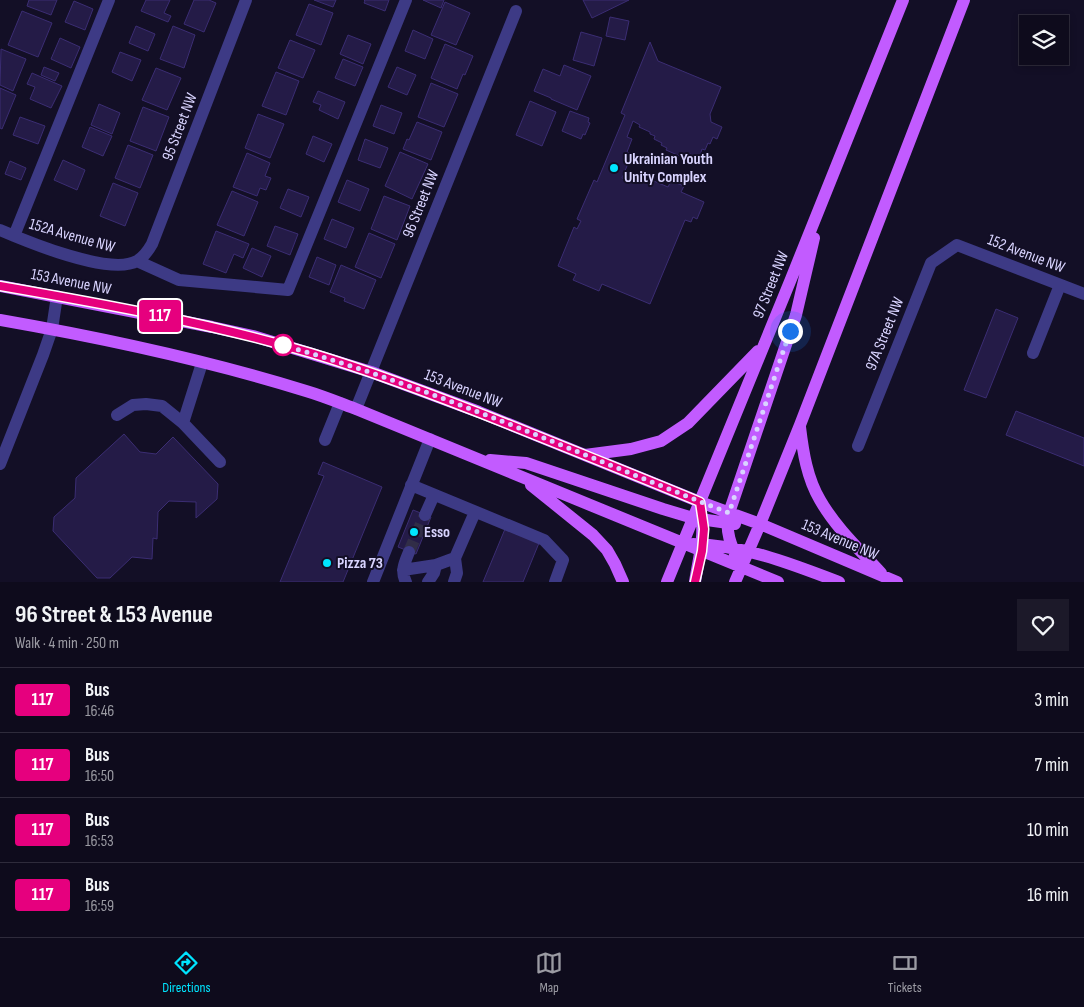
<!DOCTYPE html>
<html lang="en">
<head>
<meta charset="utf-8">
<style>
  :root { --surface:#0e0b1c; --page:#1c1929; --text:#f1f3f6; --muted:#9b9ba3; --line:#2e2b3b; --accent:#00e5ff }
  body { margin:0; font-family:"Sofia Sans Condensed",sans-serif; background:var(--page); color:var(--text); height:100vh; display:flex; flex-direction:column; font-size:19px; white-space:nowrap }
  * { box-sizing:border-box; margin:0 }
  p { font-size:16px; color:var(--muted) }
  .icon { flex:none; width:28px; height:28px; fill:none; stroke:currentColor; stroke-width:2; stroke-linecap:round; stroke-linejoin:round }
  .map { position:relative; height:582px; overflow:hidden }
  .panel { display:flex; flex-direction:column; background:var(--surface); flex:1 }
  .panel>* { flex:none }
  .badge { padding:0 10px; border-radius:4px; font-size:18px; line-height:32px }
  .tools { position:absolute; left:1019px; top:15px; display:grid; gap:10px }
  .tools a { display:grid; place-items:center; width:50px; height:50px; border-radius:0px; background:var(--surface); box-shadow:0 2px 8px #0003,0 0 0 1px var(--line); font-size:25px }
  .you { position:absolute; width:25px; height:25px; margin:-12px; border:4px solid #fff; border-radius:50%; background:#1a73e8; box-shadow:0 0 0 8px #1a73e833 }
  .map>.badge { position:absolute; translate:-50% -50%; box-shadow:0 0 0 2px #fff }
  .round { display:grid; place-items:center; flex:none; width:52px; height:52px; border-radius:0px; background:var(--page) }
  .headline { display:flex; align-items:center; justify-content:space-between; height:85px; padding:0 15px }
  h1 { font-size:24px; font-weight:700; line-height:38px }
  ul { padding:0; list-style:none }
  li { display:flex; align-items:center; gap:15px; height:65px; padding:0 15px; border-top:1px solid var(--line) }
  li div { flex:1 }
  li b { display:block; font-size:19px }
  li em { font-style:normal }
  li .badge { min-width:55px; font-weight:700; text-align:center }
  .tab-bar { display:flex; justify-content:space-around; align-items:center; height:70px; border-top:1px solid var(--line); background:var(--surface); font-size:14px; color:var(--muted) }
  .tab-bar a { display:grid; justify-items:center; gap:2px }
  .tab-bar .active { color:var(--accent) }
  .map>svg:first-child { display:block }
  .building { fill:#241b47; stroke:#3b2d73 }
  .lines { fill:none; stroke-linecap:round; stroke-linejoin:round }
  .minor-tunnel { stroke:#312d47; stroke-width:12; stroke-dasharray:12 6; stroke-linecap:butt }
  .minor { stroke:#3d3a85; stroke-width:12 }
  .major { stroke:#c25bff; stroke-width:12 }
  .line-casing { stroke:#fff; stroke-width:11 }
  .line { stroke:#e6007e; stroke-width:8 }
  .walk { stroke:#d9d4ff; stroke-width:5; stroke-dasharray:0 9 }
  .poi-dot { fill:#00e5ff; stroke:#130f26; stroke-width:2 }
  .stop-dot { fill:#fff; stroke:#e6007e; stroke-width:2.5 }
  .labels { text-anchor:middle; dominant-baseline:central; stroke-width:4; stroke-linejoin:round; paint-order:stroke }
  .street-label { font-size:16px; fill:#d9d4ff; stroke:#130f26 }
  .poi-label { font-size:16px; font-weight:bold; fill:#d9d4ff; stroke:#130f26; text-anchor:start }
</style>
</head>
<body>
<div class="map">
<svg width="1084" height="582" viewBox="0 0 1084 582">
  <rect width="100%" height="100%" fill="#130f26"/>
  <path class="building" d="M29,0H57L51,15L27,6Z
    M146,0H170L164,13L171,16L168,22L141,11Z
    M194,0H209L216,3L204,32L184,24Z
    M314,0H336L333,7Z
    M364,0H389L385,11L364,3L365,1Z
    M423,0H444L441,8Z
    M583,0H629L592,18Z
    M74,1L93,9L85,30L65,22Z
    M445,2L470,13L456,45L431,35Z
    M309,4L333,13L321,45L296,35Z
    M22,11L52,23L38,57L8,45Z
    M610,17L629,21L625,40L606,36Z
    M136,26L155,34L148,51L129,43Z
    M173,26L195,35L184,68L160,59Z
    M413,30L433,39L425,59L405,51Z
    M581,32L602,38L594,66L573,60Z
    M348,35L371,44L363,64L340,54Z
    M60,38L80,47L71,68L51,59Z
    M290,40L315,50L303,78L278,68Z
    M650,42L658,61L721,87L710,114L711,122L722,127L717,139L713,137L710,144L708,143L705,150L702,149L699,158L690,154L689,157L684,154L682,157L666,150L667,148L661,145L662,143L654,139L655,136L650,134V132L639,127L640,125L633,121L627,137L632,139L627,152L632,154L622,178L633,183L635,179L642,182L643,180L648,182L649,179L668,187L671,181L684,186L681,192L704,202L697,219L693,217L691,222L685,220L650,304L602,284L599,291L573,280L576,274L558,266L574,227L577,229L581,221L577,219L594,180L597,182L625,115L621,113Z
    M445,44L473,56L465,75L463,74L457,89L431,78Z
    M1,49L26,59L13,91L0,85Z
    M120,52L141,60L132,81L112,72Z
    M343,59L363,67L355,86L335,78Z
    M564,65L591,76L577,110L551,99V98L534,91L543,69L560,76Z
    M44,67L59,73L55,81L41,75Z
    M397,67L416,75L407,95L388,87Z
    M156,68L181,78L167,110L142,100Z
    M276,72L299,81L286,115L262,106Z
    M32,73L62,86L51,108L30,99L35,87L27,84Z
    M431,83L458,94L444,127L418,117Z
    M0,88L16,95L2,129L0,128Z
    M318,91L345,102L338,119L319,110L321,105L313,102Z
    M530,101L556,112L542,146L516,135Z
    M99,104L120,113L112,134L91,125Z
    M381,105L402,113L394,134L373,126Z
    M143,107L169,117L156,151L130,141Z
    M570,111L589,118L588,122L590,123L585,135L583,134L581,139L562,131Z
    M258,114L284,124L270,158L245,148Z
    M20,117L45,126L38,144L13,135Z
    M417,122L442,132L431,160L403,149L407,139L409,140Z
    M90,127L112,136L103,156L82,147Z
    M313,136L332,144L324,162L306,154Z
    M365,139L388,148L380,168L358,160Z
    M128,145L153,155L140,188L115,178Z
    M400,152L428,164L412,199L385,186Z
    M247,153L270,163L265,176L271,178L266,190L260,188L257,196L233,187Z
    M63,160L85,170L77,190L54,180Z
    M10,161L26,168L21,180L5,174Z
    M347,180L369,189L360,211L338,202Z
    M113,183L138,193L125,226L100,216Z
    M288,189L309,197L301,217L280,208Z
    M232,191L258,202L244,236L217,225Z
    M384,196L410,206L397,240L371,229Z
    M332,219L354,228L346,248L324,239Z
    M275,226L298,234L290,255L267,246Z
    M216,231L249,244L243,258L234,254L226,273L203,264Z
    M369,233L395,244L381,278L355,267Z
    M252,248L271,256L262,277L243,268Z
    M317,257L336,265L329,285L309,277Z
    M341,265L376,280L364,309L344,301L345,298L330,292Z
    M996,309L1018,318L986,398L964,390Z
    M1016,411L1084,438V466L1006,435Z
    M124,434L140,452L156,454L173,437L218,484L217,499L196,518V502L169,501L158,512L157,539L153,538L152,559L132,557L110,578H97L53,531L54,517L75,498L76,478Z
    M323,462L382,487L343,582H280L324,476L318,474Z
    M413,510L431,517L416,554L398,547Z
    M505,529L539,543L523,582H483Z"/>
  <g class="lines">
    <path class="minor-tunnel" d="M409,552L425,515"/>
    <path class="minor" d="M0,230C28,242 110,276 137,261C144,257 148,251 152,244L246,0
      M14,236L109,0
      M137,261L179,280L288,290L406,0
      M1033,353L1060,285
      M356,409L516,11
      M117,415L133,405L146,404L162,406L183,423L220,462
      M183,423L202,363
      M325,440L340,403
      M858,446L931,263L957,245L1084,294
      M0,464L43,355L52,329L57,296
      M411,485L544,540L563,560L555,582
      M425,515L434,495
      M403,570L436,565L455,558
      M373,582L430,439
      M406,582C400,571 405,562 409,552
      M428,582L434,573L436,565
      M454,582L457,573L455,558L475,512"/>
    <path class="major" d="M0,286L212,327L253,336L371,372L479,412L700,502L760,524L897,582
      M0,320C103,338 206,360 306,391C323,396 340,403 356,409L778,582
      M800,427C803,452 807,478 820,500C836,528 860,550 881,573
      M585,455L631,449L661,441L688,423L758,351
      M490,460L526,463L663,509L693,518L735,524
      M531,485L593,535L607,550L615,564L623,582
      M693,544C744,545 792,564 839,582
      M741,567C733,549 724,533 729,513L796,315L814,238
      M667,582L791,279L903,0
      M695,582C699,556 705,538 701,512
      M735,582L760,524L800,425L964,0"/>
  </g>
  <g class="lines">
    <defs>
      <path id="line" d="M0,286C104,304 209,323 311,353C387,376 461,405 535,435C590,457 645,479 700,502L704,529L702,551L695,582"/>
    </defs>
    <use href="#line" class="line-casing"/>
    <use href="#line" class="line"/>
    <path class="walk" d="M283,345H282C435,388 581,455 729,513L790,331"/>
  </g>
  <g class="poi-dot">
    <circle cx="614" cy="168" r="5"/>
    <circle cx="414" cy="532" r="5"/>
    <circle cx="327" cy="563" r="5"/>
  </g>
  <circle class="stop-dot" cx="283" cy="345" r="10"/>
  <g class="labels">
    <g class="street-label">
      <text transform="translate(180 127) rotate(-69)">95 Street NW</text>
      <text transform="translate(421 204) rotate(-68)">96 Street NW</text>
      <text transform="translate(72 236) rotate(16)">152A Avenue NW</text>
      <text transform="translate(1026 254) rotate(21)">152 Avenue NW</text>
      <text transform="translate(71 282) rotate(11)">153 Avenue NW</text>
      <text transform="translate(771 285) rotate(-68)">97 Street NW</text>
      <text transform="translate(885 334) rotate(-68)">97A Street NW</text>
      <text transform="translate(463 389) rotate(21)">153 Avenue NW</text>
      <text transform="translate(840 540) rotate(23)">153 Avenue NW</text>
    </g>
    <g class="poi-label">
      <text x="624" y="159">Ukrainian Youth<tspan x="624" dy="18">Unity Complex</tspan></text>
      <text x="424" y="532">Esso</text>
      <text x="337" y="563">Pizza 73</text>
    </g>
  </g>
</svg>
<div class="tools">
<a><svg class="icon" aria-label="layers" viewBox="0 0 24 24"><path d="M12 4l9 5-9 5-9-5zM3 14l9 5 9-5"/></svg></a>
</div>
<div class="you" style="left:790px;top:331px"></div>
<b class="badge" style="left:160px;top:316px;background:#e6007e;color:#fff">117</b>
</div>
<section class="panel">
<div class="headline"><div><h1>96 Street &amp; 153 Avenue</h1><p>Walk · 4 min · 250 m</p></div><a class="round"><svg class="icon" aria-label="heart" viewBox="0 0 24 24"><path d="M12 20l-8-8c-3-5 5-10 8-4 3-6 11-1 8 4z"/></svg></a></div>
<ul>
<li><span class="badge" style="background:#e6007e;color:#fff">117</span><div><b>Bus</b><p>16:46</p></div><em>3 min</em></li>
<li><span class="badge" style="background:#e6007e;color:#fff">117</span><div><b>Bus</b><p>16:50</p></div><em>7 min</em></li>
<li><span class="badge" style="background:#e6007e;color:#fff">117</span><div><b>Bus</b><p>16:53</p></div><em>10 min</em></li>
<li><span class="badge" style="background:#e6007e;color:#fff">117</span><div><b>Bus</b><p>16:59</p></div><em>16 min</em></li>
</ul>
</section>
<nav class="tab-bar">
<a class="active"><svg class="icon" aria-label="directions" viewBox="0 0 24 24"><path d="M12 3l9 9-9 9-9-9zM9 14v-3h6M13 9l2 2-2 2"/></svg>Directions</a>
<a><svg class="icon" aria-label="map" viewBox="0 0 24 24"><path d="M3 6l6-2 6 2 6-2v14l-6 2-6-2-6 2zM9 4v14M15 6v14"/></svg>Map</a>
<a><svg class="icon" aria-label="tickets" viewBox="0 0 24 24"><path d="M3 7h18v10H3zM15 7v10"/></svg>Tickets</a>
</nav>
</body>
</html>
